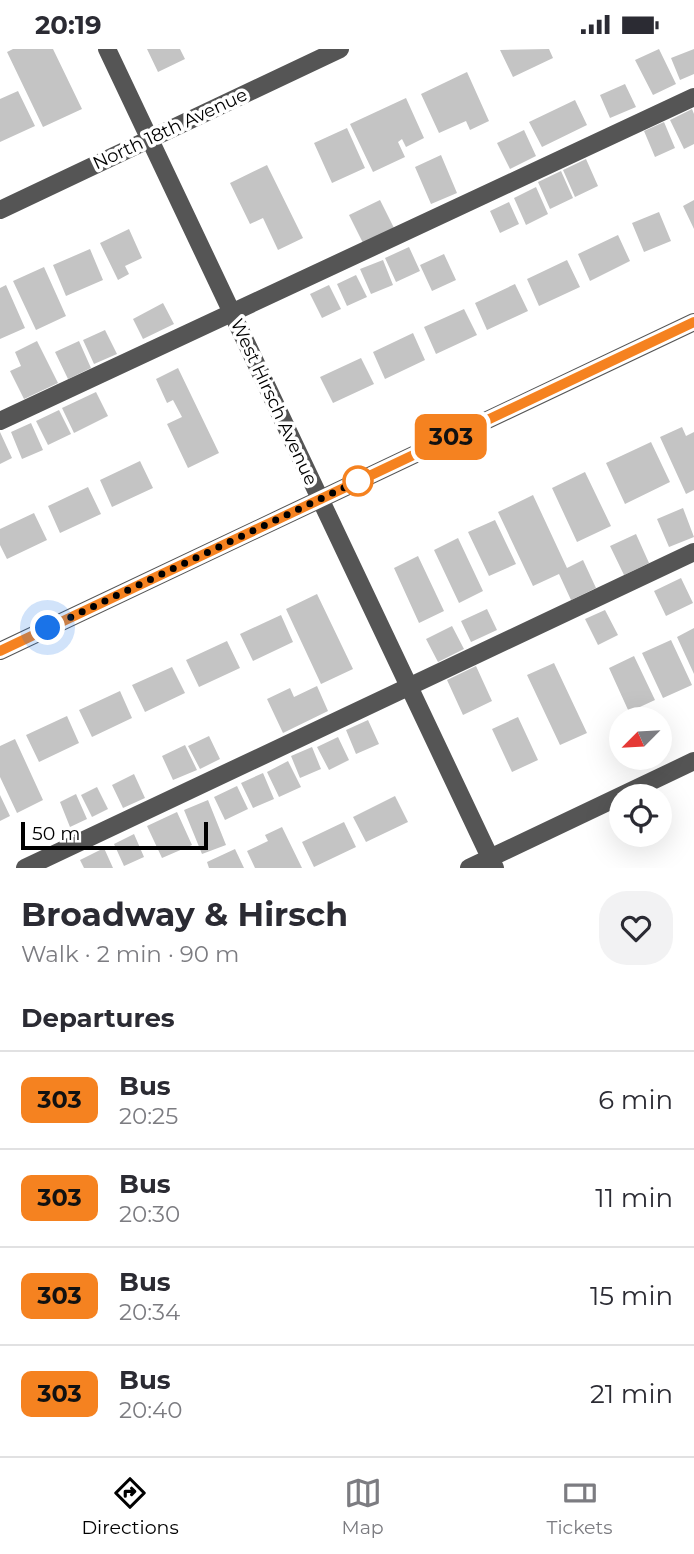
<!DOCTYPE html>
<html lang="en">
<head>
<meta charset="utf-8">
<style>
  :root { --surface:#fff; --page:#f2f2f3; --text:#2b2b33; --muted:#7c7c81; --line:#e1e1e2; --accent:#000 }
  body { margin:0; font-family:Montserrat,sans-serif; background:var(--page); color:var(--text); height:100vh; display:flex; flex-direction:column; font-size:26px; white-space:nowrap }
  * { box-sizing:border-box; margin:0 }
  p { font-size:23px; color:var(--muted) }
  .icon { flex:none; width:38px; height:38px; fill:none; stroke:currentColor; stroke-width:2; stroke-linecap:round; stroke-linejoin:round }
  .map { position:relative; height:819px; overflow:hidden }
  .sheet { display:flex; flex-direction:column; background:var(--surface); flex:1 }
  .sheet>* { flex:none }
  .badge { padding:0 14px; border-radius:10px; font-size:24px; line-height:46px }
  .needle { width:46px; rotate:246deg }
  .tools { position:absolute; left:609px; top:658px; display:grid; gap:14px }
  .tools a { display:grid; place-items:center; width:63px; height:63px; border-radius:50%; background:var(--surface); box-shadow:0 7px 28px #0002; font-size:35px }
  .scale { position:absolute; left:21px; bottom:18px; width:187px; box-sizing:border-box; padding-left:7px; border:4px solid #000; border-top:0; font-size:19px; line-height:24px; white-space:nowrap; color:#000; -webkit-text-stroke:5px #fff; paint-order:stroke }
  .you { position:absolute; width:35px; height:35px; margin:-18px; border:5px solid #fff; border-radius:50%; background:#1a73e8; box-shadow:0 0 0 10px #1a73e833 }
  .map>.badge { position:absolute; translate:-50% -50%; box-shadow:0 0 0 4px #fff }
  h2 { padding:0 21px; font-size:26px; line-height:63px }
  .round { display:grid; place-items:center; flex:none; width:74px; height:74px; border-radius:28px; background:var(--page) }
  .overview { display:flex; align-items:center; justify-content:space-between; height:119px; padding:0 21px }
  h1 { font-size:33px; font-weight:700; line-height:52px }
  ul { padding:0; list-style:none }
  li { display:flex; align-items:center; gap:21px; height:98px; padding:0 21px; border-top:2px solid var(--line) }
  li div { flex:1 }
  li b { display:block; font-size:26px }
  li em { font-style:normal }
  li .badge { min-width:77px; font-weight:700; text-align:center }
  .status { display:flex; justify-content:space-between; align-items:center; height:49px; padding:0 35px; background:var(--surface); direction:ltr }
  .status svg { height:19px; fill:currentColor }
  .tab-bar { display:flex; justify-content:space-around; align-items:center; height:98px; border-top:2px solid var(--line); background:var(--surface); font-size:19px; color:var(--muted) }
  .tab-bar a { display:grid; justify-items:center; gap:4px }
  .tab-bar .selected { color:var(--accent) }
  .map>svg:first-child { display:block }
  .building { fill:#c4c4c4 }
  .lines { fill:none; stroke-linecap:round; stroke-linejoin:round }
  .minor { stroke:#555; stroke-width:18 }
  .line-casing { stroke:#fff; stroke-width:16 }
  .line { stroke:#f58220; stroke-width:10 }
  .walk { stroke:#000; stroke-width:7; stroke-dasharray:0 12.6 }
  .stop-dot { fill:#fff; stroke:#f58220; stroke-width:3.5 }
  .labels { text-anchor:middle; dominant-baseline:central; stroke-width:7; stroke-linejoin:round; paint-order:stroke }
  .street-label { font-size:18px; fill:#000; stroke:#fff }
</style>
</head>
<body>
<div class="status"><b>20:19</b><svg viewBox="0 0 49 12"><path d="M0 12V9h3v3zM5 12V6h3v6zM10 12V3h3v9zM15 12V0h3v12zM26 1h20v11H26zM47 4h2v5h-2z"/></svg></div>
<div class="map">
<svg width="694" height="819" viewBox="0 0 694 819">
  <rect width="100%" height="100%" fill="#fff"/>
  <path class="building" d="M13,0H53L82,60L43,78L7,3Z
    M147,0H180L185,10L158,23Z
    M549,0L553,9L513,28L500,1Z
    M659,0L676,35L653,46L635,11Z
    M694,0V25L680,31L671,9Z
    M467,23L489,72L470,81L466,72L439,84L421,45Z
    M625,35L636,58L610,69L600,46Z
    M18,42L35,77L0,93V50Z
    M406,49L424,89L406,98L402,90L398,93L405,108L373,123L350,75Z
    M575,51L587,76L542,98L529,73Z
    M692,60L694,65V95L684,100L670,71Z
    M664,73L675,99L655,108L644,82Z
    M347,79L365,119L332,134L314,94Z
    M524,81L536,107L510,120L497,94Z
    M441,106L457,144L431,155L415,118Z
    M586,110L598,137L575,148L563,121Z
    M267,116L303,189L278,201L263,169L250,175L230,134Z
    M561,122L573,149L550,160L538,133Z
    M536,138L548,165L526,176L514,149Z
    M380,151L394,179L363,194L349,166Z
    M694,151V180L683,157Z
    M509,153L519,175L500,184L490,162Z
    M659,163L671,192L644,203L632,174Z
    M129,180L142,209L125,217L129,225L118,231L100,194Z
    M618,186L630,212L590,232L578,205Z
    M409,198L420,222L396,233L385,209Z
    M90,200L103,231L66,247L53,216Z
    M444,205L456,231L432,242L420,216Z
    M383,211L393,236L371,245L360,220Z
    M567,211L580,238L539,257L527,230Z
    M44,218L66,267L36,281L13,232Z
    M356,226L367,248L347,257L337,235Z
    M515,235L528,262L487,281L475,254Z
    M6,236L25,279L0,290V239Z
    M329,236L341,260L322,269L310,245Z
    M163,254L174,275L143,290L133,270Z
    M464,260L477,286L436,305L424,278Z
    M105,281L117,305L94,315L83,291Z
    M413,284L425,311L385,330L373,303Z
    M37,292L58,334L24,350L10,322L21,317L15,303Z
    M79,292L91,319L68,330L55,303Z
    M361,309L374,335L333,354L320,328Z
    M178,319L219,404L188,419L167,375L182,368L173,351L167,354L156,330Z
    M96,343L108,367L74,384L62,359Z
    M59,361L71,385L48,396L36,372Z
    M31,374L43,401L22,410L11,383Z
    M682,378L686,387L694,383V441L686,445L660,388Z
    M0,383L12,409L0,415Z
    M651,393L670,433L625,455L606,414Z
    M140,412L153,439L112,458L100,431Z
    M585,423L611,477L577,493L552,439Z
    M88,438L101,465L60,484L48,457Z
    M533,446L567,519L583,511L596,539L571,551L559,525L533,537L498,463Z
    M683,459L694,488L669,498L657,470Z
    M34,464L47,491L7,510L0,496V480Z
    M495,471L516,515L489,527L468,483Z
    M636,485L649,514L624,526L610,497Z
    M458,489L483,542L459,554L434,501Z
    M418,507L444,562L419,574L394,519Z
    M681,529L693,554L666,567L654,542Z
    M317,545L353,620L321,635L286,560Z
    M487,560L497,581L471,593L461,572Z
    M605,561L618,586L598,596L585,570Z
    M281,566L293,593L253,612L240,585Z
    M452,577L464,600L438,613L426,590Z
    M694,579V625L677,588Z
    M671,591L692,636L663,649L642,604Z
    M227,592L240,619L199,638L186,611Z
    M634,607L655,651L629,663L609,619Z
    M554,614L587,684L560,696L527,626Z
    M476,617L492,652L463,666L447,631Z
    M172,618L185,644L145,663L132,636Z
    M317,637L328,662L283,684L267,650L290,639L294,648Z
    M120,642L132,669L92,688L79,661Z
    M67,667L79,694L39,713L26,686Z
    M518,668L538,711L512,723L492,680Z
    M368,671L379,695L356,705L346,681Z
    M209,687L220,710L200,720L188,697Z
    M338,688L349,711L329,721L317,698Z
    M15,690L43,751L17,764L0,728V697Z
    M185,696L197,721L173,731L162,707Z
    M312,698L321,720L300,729L291,707Z
    M288,712L301,738L279,748L267,723Z
    M263,724L274,750L253,759L241,734Z
    M134,725L145,749L123,759L112,736Z
    M237,737L248,760L225,771L214,748Z
    M97,738L108,760L92,768L81,746Z
    M76,745L87,770L70,778L60,753Z
    M0,746L10,767L0,772Z
    M395,747L408,773L366,793L353,768Z
    M208,751L226,796L202,805L184,761Z
    M177,763L192,796L162,809L147,777Z
    M344,773L356,798L314,818L302,793Z
    M282,778L302,819H255L247,802L268,792L265,786Z
    M134,785L144,808L124,817L114,795Z
    M104,799L113,819H84L80,811Z
    M235,800L244,819H209L207,813Z"/>
  <g class="lines">
    <path class="minor" d="M107,0L495,819
      M0,161L340,0
      M0,372L694,48
      M0,602L694,273
      M25,819L694,503
      M469,819L694,712"/>
  </g>
  <g class="lines">
    <defs>
      <path id="line" d="M0,602L694,273"/>
    </defs>
    <use href="#line" class="line-casing"/>
    <use href="#line" class="line"/>
    <path class="walk" d="M48,579L358,432"/>
  </g>
  <circle class="stop-dot" cx="358" cy="432" r="14"/>
  <g class="labels">
    <g class="street-label">
      <text transform="translate(170 80) rotate(-25)">North 18th Avenue</text>
      <text transform="translate(274 353) rotate(65)">West Hirsch Avenue</text>
    </g>
  </g>
</svg>
<div class="tools">
<a><svg class="needle" viewBox="-14 -14 28 28"><path d="M0-13l5 13h-10z" fill="#e53935"/><path d="M0 13l5-13h-10z" fill="#7c7c81"/></svg></a>
<a><svg class="icon" aria-label="locate" viewBox="0 0 24 24"><circle cx="12" cy="12" r="6"/><path d="M12 2v4M12 18v4M2 12h4M18 12h4"/></svg></a>
</div>
<div class="scale">50 m</div>
<div class="you" style="left:48px;top:579px"></div>
<b class="badge" style="left:451px;top:388px;background:#f58220;color:#111">303</b>
</div>
<section class="sheet">
<div class="overview"><div><h1>Broadway &amp; Hirsch</h1><p>Walk · 2 min · 90 m</p></div><a class="round"><svg class="icon" aria-label="heart" viewBox="0 0 24 24"><path d="M12 20l-8-8c-3-5 5-10 8-4 3-6 11-1 8 4z"/></svg></a></div>
<h2>Departures</h2>
<ul>
<li><span class="badge" style="background:#f58220;color:#111">303</span><div><b>Bus</b><p>20:25</p></div><em>6 min</em></li>
<li><span class="badge" style="background:#f58220;color:#111">303</span><div><b>Bus</b><p>20:30</p></div><em>11 min</em></li>
<li><span class="badge" style="background:#f58220;color:#111">303</span><div><b>Bus</b><p>20:34</p></div><em>15 min</em></li>
<li><span class="badge" style="background:#f58220;color:#111">303</span><div><b>Bus</b><p>20:40</p></div><em>21 min</em></li>
</ul>
</section>
<nav class="tab-bar">
<a class="selected"><svg class="icon" aria-label="directions" viewBox="0 0 24 24"><path d="M12 3l9 9-9 9-9-9zM9 14v-3h6M13 9l2 2-2 2"/></svg>Directions</a>
<a><svg class="icon" aria-label="map" viewBox="0 0 24 24"><path d="M3 6l6-2 6 2 6-2v14l-6 2-6-2-6 2zM9 4v14M15 6v14"/></svg>Map</a>
<a><svg class="icon" aria-label="tickets" viewBox="0 0 24 24"><path d="M3 7h18v10H3zM15 7v10"/></svg>Tickets</a>
</nav>
</body>
</html>
